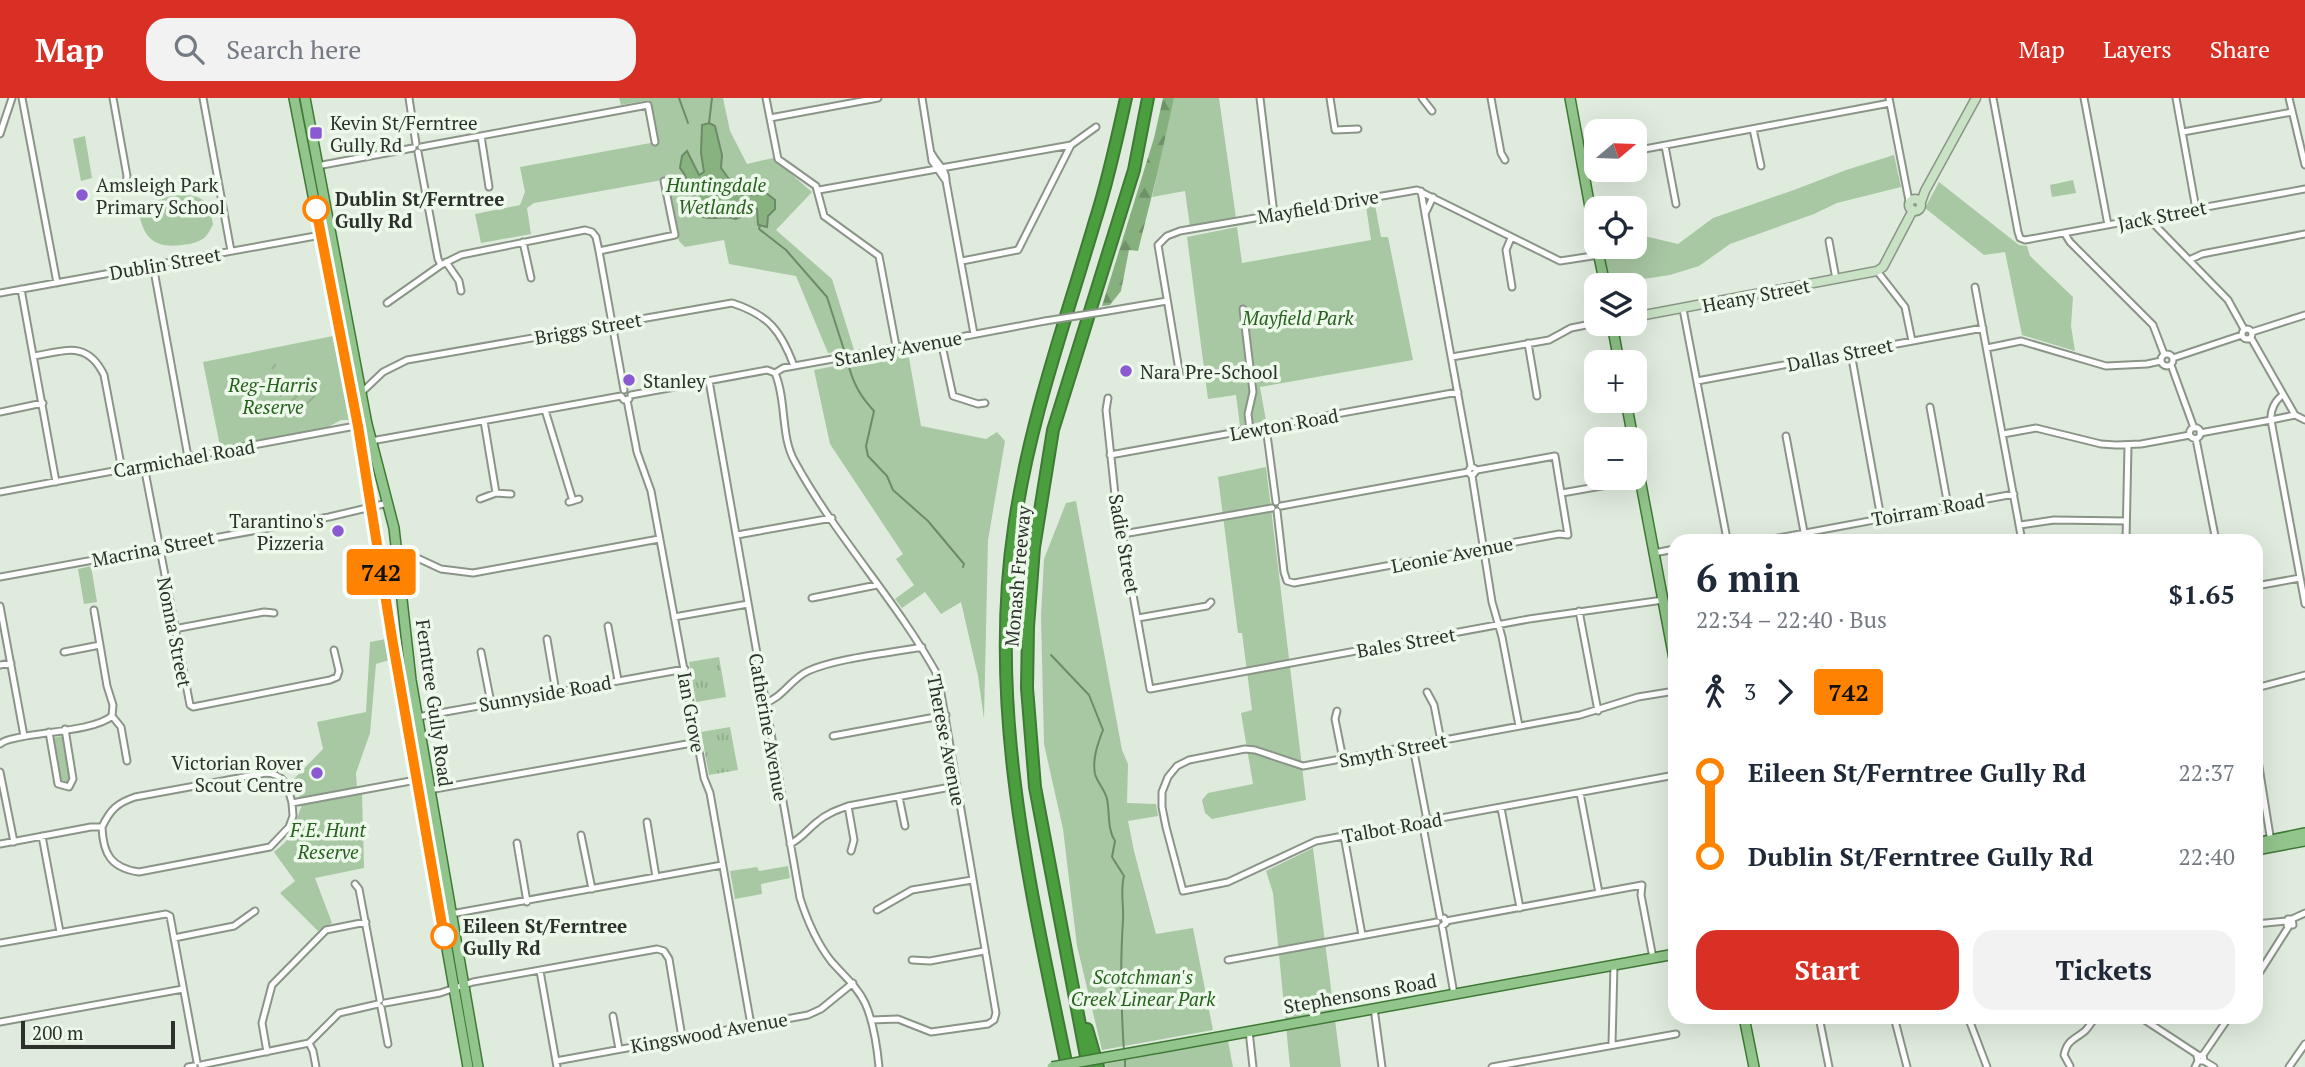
<!DOCTYPE html>
<html lang="en">
<head>
<meta charset="utf-8">
<style>
  :root { --surface:#fff; --page:#f2f2f3; --text:#1f2937; --muted:#747a83; --accent:#d93025 }
  body { margin:0; font-family:"PT Serif",serif; background:var(--page); color:var(--text); height:100vh; display:flex; flex-direction:column; font-size:26px; white-space:nowrap }
  * { box-sizing:border-box; margin:0 }
  p { font-size:23px; color:var(--muted) }
  .icon { flex:none; width:38px; height:38px; fill:none; stroke:currentColor; stroke-width:2; stroke-linecap:round; stroke-linejoin:round }
  .map { position:relative; flex:1; overflow:hidden }
  .panel { position:absolute; left:1668px; top:436px; width:595px; height:490px; display:flex; flex-direction:column; background:var(--surface); border-radius:21px; box-shadow:0 7px 28px #0002 }
  .panel>* { flex:none }
  .badge { padding:0 14px; border-radius:5px; font-size:24px; line-height:46px }
  .needle { width:46px; rotate:71deg }
  .tools { position:absolute; left:1584px; top:21px; display:grid; gap:14px }
  .tools a { display:grid; place-items:center; width:63px; height:63px; border-radius:14px; background:var(--surface); box-shadow:0 7px 28px #0002; font-size:35px }
  .scale { position:absolute; left:21px; bottom:18px; width:154px; box-sizing:border-box; padding-left:7px; border:4px solid #2c312b; border-top:0; font-size:19px; line-height:24px; white-space:nowrap; color:#2c312b; -webkit-text-stroke:5px #edf9ea; paint-order:stroke }
  .map>.badge { position:absolute; translate:-50% -50%; box-shadow:0 0 0 4px #fff }
  .legs { display:flex; align-items:center; gap:10px; height:77px; padding:0 28px; font-size:23px }
  .legs p { margin-inline-start:auto }
  .headline { display:flex; align-items:center; justify-content:space-between; height:119px; padding:0 28px }
  h1 { font-size:38px; font-weight:800; line-height:52px }
  .cta { display:flex; gap:14px; margin-top:auto; padding:14px 28px }
  .cta a { flex:1; height:80px; border-radius:21px; background:var(--accent); color:#fff; font-size:28px; font-weight:800; line-height:80px; text-align:center }
  .cta a+a { background:var(--page); color:var(--text) }
  ul { padding:0 28px; list-style:none }
  li { display:flex; align-items:center; gap:24px; height:84px; font-size:26px }
  li i { display:grid; place-items:center; width:10px; height:100%; margin:0 9px; background:currentColor }
  li i::after { content:''; width:18px; height:18px; margin:-9px; border:5px solid; border-radius:50%; background:var(--surface) }
  li p { margin-inline-start:auto }
  li:first-child i { background:linear-gradient(#0000 50%,currentColor 0) }
  li:last-child i { background:linear-gradient(currentColor 50%,#0000 0) }
  header { display:flex; align-items:center; gap:42px; box-sizing:border-box; height:98px; padding:0 35px; background:var(--accent); color:#fff }
  header strong { font-size:33px }
  nav { display:flex; gap:38px; margin-inline-start:auto; font-size:24px }
  .search { width:490px; height:63px; background:var(--page); display:flex; align-items:center; gap:18px; box-sizing:border-box; padding:0 24px; border-radius:21px; color:var(--muted); font-size:26px }
  .map>svg:first-child { display:block }
  .grass { fill:url(#grass-tufts) }
  .forest { fill:url(#forest-firs) }
  .park { fill:#a8c7a3 }
  .garden { fill:url(#garden-furrows) }
  .water { fill:#88b381; stroke:#6c8c67; stroke-width:2 }
  .lines { fill:none; stroke-linecap:round; stroke-linejoin:round }
  .stream { stroke:#6c8c67; stroke-width:2 }
  .street-casing { stroke:#8a9588; stroke-width:9 }
  .secondary-casing { stroke:#8a9588; stroke-width:11 }
  .primary-casing { stroke:#407837; stroke-width:12 }
  .highway-casing { stroke:#407837; stroke-width:14 }
  .street { stroke:#fff; stroke-width:5 }
  .secondary { stroke:#c9e2c5; stroke-width:8 }
  .primary { stroke:#92c58b; stroke-width:9 }
  .highway { stroke:#4a9e3e; stroke-width:10 }
  .street-bridge-casing { stroke:#8a9588; stroke-width:9; stroke-linecap:butt }
  .primary-bridge-casing { stroke:#407837; stroke-width:12; stroke-linecap:butt }
  .street-bridge { stroke:#fff; stroke-width:5 }
  .primary-bridge { stroke:#92c58b; stroke-width:9 }
  .line-1-casing { stroke:#fff; stroke-width:16 }
  .line-1 { stroke:#ff8200; stroke-width:10 }
  .poi-dot { fill:#8b59d2; stroke:#edf9ea; stroke-width:2.5 }
  .stop-1-dot { fill:#fff; stroke:#ff8200; stroke-width:3.5 }
  .labels { text-anchor:middle; dominant-baseline:central; stroke-width:7; stroke-linejoin:round; paint-order:stroke }
  .poi-label { font-size:19px; fill:#2c312b; stroke:#edf9ea; text-anchor:start }
  .park-label { font-size:19px; font-style:italic; fill:#28601f; stroke:#edf9ea }
  .stop-label { font-size:19px; font-weight:bold; fill:#2c312b; stroke:#edf9ea; text-anchor:start }
  .street-label { font-size:19px; fill:#2c312b; stroke:#edf9ea }
</style>
</head>
<body>
<header>
<strong>Map</strong>
<div class="search"><svg class="icon" aria-label="search" viewBox="0 0 24 24"><circle cx="10" cy="10" r="6"/><path d="M15 15l6 6"/></svg>Search here</div>
<nav><a>Map</a><a>Layers</a><a>Share</a></nav>
</header>
<div class="map">
<svg width="2305" height="969" viewBox="0 0 2305 969">
  <defs>
    <pattern id="grass-tufts" width="24" height="20" patternUnits="userSpaceOnUse" patternTransform="scale(1.75)"><rect width="24" height="20" fill="#a8c7a3"/><path d="M3 7l-1-3M5 7V3M7 7l1-3M15 17l-1-3M17 17v-4M19 17l1-3" fill="none" stroke="#91ab8c"/></pattern>
    <pattern id="forest-firs" width="22" height="20" patternUnits="userSpaceOnUse" patternTransform="scale(1.75)"><rect width="22" height="20" fill="#86b17f"/><path d="M5 1l3.5 6h-7zM16 11l3.5 6h-7z" fill="#6e9168"/></pattern>
    <pattern id="garden-furrows" width="10" height="10" patternUnits="userSpaceOnUse" patternTransform="scale(1.75)"><rect width="10" height="10" fill="#a8c7a3"/><path d="M-1 1l2-2M0 10L10 0M9 11l2-2" fill="none" stroke="#91ab8c"/></pattern>
  </defs>
  <rect width="100%" height="100%" fill="#dfecdd"/>
  <path class="grass" d="M719,559L726,599L696,604L689,564Z
    M730,629L738,672L709,677L701,634Z"/>
  <path class="forest" d="M1163,0H1174L1170,25L1138,153L1129,152L1121,193L1110,207L1102,208L1154,40Z"/>
  <path class="park" d="M619,0H723L730,33L747,66L773,60L812,94L776,132L832,181L854,252L828,255L796,178L729,166L724,142L685,149L679,143L668,81L534,105L527,110L531,136L481,145L475,116L520,107L525,94L520,69L656,44L649,2L621,7Z
    M1174,0H1219L1236,120L1190,129L1185,93L1152,99Z
    M85,38L92,80L81,83L73,41Z
    M1894,57L1901,89L1837,105L1814,116L1730,146L1699,168L1670,177L1610,186L1603,149H1634L1635,132L1636,136L1678,146L1713,120L1794,92L1846,72Z
    M2073,82L2076,95L2052,99L2050,87Z
    M1939,84L2019,147L2027,148L2030,158L2073,199L2071,228L2075,253L2022,237L2005,154L1984,157L1925,110Z
    M182,96C205,99 209,103 213,126C211,130 208,137 204,140C197,145 190,146 182,147C159,150 146,144 140,120C150,101 162,100 182,96Z
    M1375,107L1381,139H1388L1413,262L1260,289L1266,323L1240,328L1236,297L1208,301L1187,139L1237,129L1242,165L1371,142L1366,108Z
    M333,238L350,322H341L315,336L221,353L203,264Z
    M908,254L921,328L986,341L997,334L1005,343L988,442L984,621L978,578L961,504L941,516L925,494L902,510L895,501L914,487L896,461L903,456L830,346L814,272Z
    M1266,369L1306,702L1212,721L1205,715L1202,702L1208,695L1253,686L1241,615L1252,612L1242,535H1238L1218,379Z
    M1076,403L1122,652L1128,666L1127,705L1156,706L1158,718L1128,723L1134,753L1156,836L1193,830L1213,932L1102,952L1077,848L1063,731L1044,646L1041,518L1044,461L1066,405Z
    M91,468L97,504L84,506L78,471Z
    M386,541L389,562L376,566L370,635L356,675L357,690L301,701L291,684L323,651L317,624L366,614L370,544Z
    M62,638L71,679L68,687L60,684L53,640Z
    M362,695L364,770L315,780L332,825L318,833L280,795L295,783L274,754C297,736 292,731 302,707Z
    M1313,750L1341,969H1290L1273,795L1266,773Z
    M788,768L790,780L761,786L762,796L735,801L730,773L757,769L759,773Z
    M1228,943L1233,969H1106L1105,966Z"/>
  <path class="garden" d="M274,265L276,266L283,285L309,298L319,297L321,304C308,304 298,313 285,316V320L277,322L272,317V311L280,307V290L271,269Z"/>
  <path class="water" d="M709,25L715,28L722,57L721,70L731,84L715,88L716,97H756L765,94L775,102V111L768,118L767,129L758,127L757,111L736,121C725,117 714,122 703,119C692,104 692,84 680,70L682,58L687,53L699,77L704,74L701,55L702,27Z"/>
  <g class="lines">
    <path class="stream" d="M679,0L688,25
      M709,25L712,0
      M760,127L759,131L786,152L827,199L844,252
      M849,269C854,287 861,299 874,313L866,348L868,358L887,378L893,392L928,423L964,466L963,469
      M1051,557L1089,597L1103,632C1098,645 1092,661 1095,676C1097,684 1105,692 1107,701C1110,715 1107,731 1115,743L1112,759L1124,778C1120,792 1124,808 1123,822C1120,866 1121,909 1124,954
      M1125,960V969"/>
    <defs>
      <path id="street" d="M22,0L57,185
        M113,0L127,78L125,92
        M203,0L231,153
        M409,0L416,46
        M766,0L778,61L816,88L824,118L879,158L896,248
        M922,0L932,63L946,83C947,72 937,66 932,56
        M1260,0L1274,116
        M1330,0L1335,32L1358,31
        M1422,0L1432,13
        M1491,0L1501,55L1505,62
        M1889,0L1910,108
        M1993,0L2018,134L2020,140L2025,142L2305,91
        M2084,0L2108,127
        M2176,0L2196,111
        M2289,0L2305,67
        M770,20L878,0
        M1753,31L1761,68
        M2183,34L2292,14
        M0,36L12,0
        M481,38L489,89
        M1665,48L1676,106
        M421,49L648,7L655,44
        M1634,53L1890,5
        M418,54L438,161L441,167
        M1582,62L1596,60
        M317,68L413,50
        M941,70L1071,47L1096,29
        M946,83L974,236
        M819,92L937,71
        M1421,93L1425,116L1433,99
        M1425,116L1471,368
        M2148,120L2228,202L2244,231
        M2065,136L2070,144L2153,227L2164,256
        M1511,140L1506,152L1512,189
        M1829,143L1836,181
        M523,144L531,180
        M599,153L675,137L664,83
        M2189,162L2202,156L2305,136
        M962,163L1018,152L1071,47
        M446,164L459,183L461,193
        M153,167L188,359
        M1877,173L1905,209L1912,243
        M1975,189L2022,443
        M21,191L56,384
        M0,195L321,137
        M387,205L441,167L461,157L585,132L592,134L596,139L599,153L624,292
        M1243,211L1253,294L1248,316L1250,332
        M1683,211L1727,441
        M1108,213L1167,203
        M2242 236a5 5 0 1 1 10 0a5 5 0 1 1-10 0Z
        M2252,234L2305,217
        M2251,240L2295,317
        M941,243L953,298L978,306L985,305
        M1528,245L1537,298
        M1987,250L2021,243L2106,268L2147,266L2161,263
        M1851,255L1881,420
        M2161 262a6 6 0 1 1 12 0a6 6 0 1 1-12 0Z
        M34,258C65,253 87,242 104,277L122,372
        M1452,259L1549,242L1571,230L1596,225
        M2173,260L2242,237
        M2171,267L2194,330
        M775,275C787,303 780,338 795,364C836,439 897,503 938,578L996,915L994,922L988,926L931,934L898,921L871,922
        M1180,278L1158,147L1167,138L1180,133L1417,92L1560,163L1599,157
        M709,283L800,800C807,822 817,845 831,863C843,877 857,888 865,905C874,925 877,948 879,969
        M1697,283L1983,230
        M362,294L383,274L407,262L732,205C769,217 781,233 794,268
        M631,297L767,272L775,275L783,270L888,251L896,248L907,249L1045,223
        M1108,300L1106,312L1115,397L1150,591L1529,521L1663,502
        M627,302L637,354L651,393L704,680L710,695L751,927
        M1930,309L1948,408
        M545,312L573,403
        M0,314L43,305
        M2305,322L2295,317L2271,322L2305,506
        M484,323L496,395
        M1266,329L1276,404
        M2189.5 335a5.5 5.5 0 1 1 11 0a5.5 5.5 0 1 1-11 0Z
        M2200,335L2271,322C2270,313 2275,302 2283,297
        M2003,336L2036,330L2101,346L2116,347L2141,346L2190,337
        M1786,338L1804,434
        M2196,341L2216,443
        M360,345L621,298L624,302L629,301
        M1110,357L1458,294
        M144,368L190,607L193,609L330,582L337,579L339,573L334,552
        M1472,378L1492,504L1502,539L1519,628
        M0,394L361,327
        M1562,395L1641,381
        M480,401L496,395L511,396
        M569,404L579,401
        M1281,408L1468,374
        M1277,413L1284,474L1287,483L1294,485L1559,436L1568,437L1555,358L1477,372L1472,378L1468,374L1471,368L1477,372
        M2020,427L2054,422L2126,423
        M1123,436L1272,410
        M737,437L832,420
        M1718,443L1741,441L1762,443L2014,396
        M2126,443L2128,347
        M398,451L441,471L473,475L659,441
        M1654,455L1675,451
        M0,479L329,419L388,405
        M2256,488L2300,480
        M812,500L877,487
        M0,508L24,638
        M94,512L107,588L113,607L112,618L121,629L127,663
        M1579,513L1598,613
        M674,519L748,506
        M1138,520L1207,508L1211,504
        M608,528L618,582
        M174,531L264,514L274,515
        M547,541L556,594
        M64,554L100,547
        M481,554L491,605
        M0,567L11,565
        M2256,590L2305,577
        M1675,593L1638,599L1580,617L1303,668L1255,652L1245,651L1189,662L1177,668L1168,679L1162,694V709L1166,729L1183,793L1228,784L1316,743L1675,677
        M1427,594L1434,607L1441,643
        M765,605C782,600 791,581 808,573C837,560 890,555 922,549
        M1337,613L1335,621L1343,661
        M406,621L685,571
        M49,634L58,686L69,689L73,681L65,631
        M833,638L946,617
        M0,646C6,641 13,641 21,639C44,634 96,632 112,618
        M1413,649L1427,722
        M2256,650L2271,744
        M0,674L14,744
        M429,692L698,644
        M1580,695L1599,795
        M899,699L905,728
        M848,708L854,742L851,753
        M1501,710L1520,810
        M1422,723L1440,819
        M647,724L656,779
        M102,729C103,756 111,770 139,774L270,749L289,729L293,718L292,705
        M581,737L592,791
        M42,738L60,834
        M1344,738L1362,837
        M517,745L527,804
        M0,746L91,729H102C110,712 117,705 135,699L266,675C285,676 288,689 292,705L416,682
        M790,746C801,741 808,731 817,724C826,716 837,712 848,708L956,688
        M355,786L359,791L380,902
        M877,812L912,792L972,782
        M451,816L722,767
        M1444,820L1446,825L1442,828L1443,833L1454,896
        M2292,821L2293,827H2287L2288,821H2292L2305,815
        M1446,823L1642,787L1641,797L1653,860
        M2256,826L2286,823
        M174,840L234,828L255,813
        M0,845L166,816L170,818L197,964
        M912,862L930,863L984,853
        M1228,862L1437,824
        M540,873L557,969
        M2256,880L2289,828
        M385,905L440,895L473,884L657,851L664,853L669,861L682,939
        M381,909L388,946
        M1374,910L1382,969
        M613,918L619,951
        M1819,919L1829,969
        M1894,919L1907,969
        M1968,919L1987,969
        M2140,919L2198,957
        M0,924L183,891
        M1249,933L1253,969
        M309,945L313,953L316,969
        M1612,947L1614,867
        M267,954L262,925L272,887L326,832L366,824
        M2203,957L2229,919
        M556,963L808,917L821,911L853,885
        M2204,963L2214,969
        M201,967L309,945L339,915L378,906
        M2070,968L2064,957C2067,942 2074,942 2085,933C2089,929 2092,923 2096,919
        M188,969L194,968
        M1492,969L1676,936
        M2195,969L2198,963L2197,958L2203,957L2204,963H2198
        M2289,969L2305,946"/>
      <path id="secondary" d="M1909 107a6 6 0 1 1 12 0a6 6 0 1 1-12 0Z
        M1921,104L1925,93L1976,0
        M1634,219L1877,173L1883,169L1913,112"/>
      <path id="primary" d="M294,0L358,328L392,540L468,969
        M305,0L367,326L394,430L411,582L478,969
        M1570,0L1596,142
        M1597,149L1605,187
        M1612,226L1619,264
        M1626,303L1633,341
        M1634,349L1675,566
        M2256,745L2305,735
        M2256,752L2305,743
        M1744,919L1754,969
        M1164,949L1675,856"/>
      <path id="highway" d="M1087,931L1098,969
        M1067,969C1031,792 987,612 1014,430C1029,324 1065,225 1095,123C1108,83 1117,41 1126,0
        M1088,969L1035,689L1027,590L1028,529L1034,450L1053,332L1134,72L1148,0"/>
    </defs>
    <use href="#street" class="street-casing"/>
    <use href="#secondary" class="secondary-casing"/>
    <use href="#primary" class="primary-casing"/>
    <use href="#highway" class="highway-casing"/>
    <use href="#street" class="street"/>
    <use href="#secondary" class="secondary"/>
    <use href="#primary" class="primary"/>
    <use href="#highway" class="highway"/>
    <defs>
      <path id="street-bridge" d="M1045,223L1108,213"/>
      <path id="primary-bridge" d="M1052,969L1164,949"/>
    </defs>
    <use href="#street-bridge" class="street-bridge-casing"/>
    <use href="#primary-bridge" class="primary-bridge-casing"/>
    <use href="#street-bridge" class="street-bridge"/>
    <use href="#primary-bridge" class="primary-bridge"/>
  </g>
  <g class="lines">
    <defs>
      <path id="line-1" d="M316,111L358,328L392,540L444,838"/>
    </defs>
    <use href="#line-1" class="line-1-casing"/>
    <use href="#line-1" class="line-1"/>
  </g>
  <g class="poi-dot">
    <rect x="309" y="28" width="14" height="14" rx="3.5"/>
    <circle cx="82" cy="97" r="7"/>
    <circle cx="1126" cy="273" r="7"/>
    <circle cx="629" cy="282" r="7"/>
    <circle cx="338" cy="433" r="7"/>
    <circle cx="317" cy="675" r="7"/>
  </g>
  <g class="stop-1-dot">
    <circle cx="316" cy="111" r="12"/>
    <circle cx="444" cy="838" r="12"/>
  </g>
  <g class="labels">
    <g class="poi-label">
      <text x="330" y="24">Kevin St/Ferntree<tspan x="330" dy="22">Gully Rd</tspan></text>
      <text x="96" y="86">Amsleigh Park<tspan x="96" dy="22">Primary School</tspan></text>
      <text x="1140" y="273">Nara Pre-School</text>
      <text x="643" y="282">Stanley</text>
      <text x="324" y="422" text-anchor="end">Tarantino's<tspan x="324" dy="22">Pizzeria</tspan></text>
      <text x="303" y="664" text-anchor="end">Victorian Rover<tspan x="303" dy="22">Scout Centre</tspan></text>
    </g>
    <g class="park-label">
      <text x="716" y="86">Huntingdale<tspan x="716" dy="22">Wetlands</tspan></text>
      <text x="1298" y="219">Mayfield Park</text>
      <text x="273" y="286">Reg-Harris<tspan x="273" dy="22">Reserve</tspan></text>
      <text x="328" y="731">F.E. Hunt<tspan x="328" dy="22">Reserve</tspan></text>
      <text x="1143" y="878">Scotchman's<tspan x="1143" dy="22">Creek Linear Park</tspan></text>
    </g>
    <g class="stop-label">
      <text x="335" y="100">Dublin St/Ferntree<tspan x="335" dy="22">Gully Rd</tspan></text>
      <text x="463" y="827">Eileen St/Ferntree<tspan x="463" dy="22">Gully Rd</tspan></text>
    </g>
    <g class="street-label">
      <text transform="translate(1318 108) rotate(-10)">Mayfield Drive</text>
      <text transform="translate(2162 117) rotate(-11)">Jack Street</text>
      <text transform="translate(165 165) rotate(-10)">Dublin Street</text>
      <text transform="translate(1756 197) rotate(-11)">Heany Street</text>
      <text transform="translate(588 230) rotate(-10)">Briggs Street</text>
      <text transform="translate(898 250) rotate(-10)">Stanley Avenue</text>
      <text transform="translate(1840 256) rotate(-11)">Dallas Street</text>
      <text transform="translate(1284 326) rotate(-10)">Lewton Road</text>
      <text transform="translate(184 360) rotate(-10)">Carmichael Road</text>
      <text transform="translate(1928 411) rotate(-10)">Toirram Road</text>
      <text transform="translate(1125 446) rotate(80)">Sadie Street</text>
      <text transform="translate(153 450) rotate(-11)">Macrina Street</text>
      <text transform="translate(1452 456) rotate(-11)">Leonie Avenue</text>
      <text transform="translate(1017 478) rotate(-85)">Monash Freeway</text>
      <text transform="translate(175 534) rotate(79)">Nonna Street</text>
      <text transform="translate(1406 544) rotate(-10)">Bales Street</text>
      <text transform="translate(545 595) rotate(-10)">Sunnyside Road</text>
      <text transform="translate(435 605) rotate(82)">Ferntree Gully Road</text>
      <text transform="translate(692 614) rotate(80)">Ian Grove</text>
      <text transform="translate(769 629) rotate(80)">Catherine Avenue</text>
      <text transform="translate(947 642) rotate(79)">Therese Avenue</text>
      <text transform="translate(1393 652) rotate(-11)">Smyth Street</text>
      <text transform="translate(1392 729) rotate(-10)">Talbot Road</text>
      <text transform="translate(1360 895) rotate(-10)">Stephensons Road</text>
      <text transform="translate(709 934) rotate(-10)">Kingswood Avenue</text>
    </g>
  </g>
</svg>
<div class="tools">
<a><svg class="needle" viewBox="-14 -14 28 28"><path d="M0-13l5 13h-10z" fill="#e53935"/><path d="M0 13l5-13h-10z" fill="#747a83"/></svg></a>
<a><svg class="icon" aria-label="locate" viewBox="0 0 24 24"><circle cx="12" cy="12" r="6"/><path d="M12 2v4M12 18v4M2 12h4M18 12h4"/></svg></a>
<a><svg class="icon" aria-label="layers" viewBox="0 0 24 24"><path d="M12 4l9 5-9 5-9-5zM3 14l9 5 9-5"/></svg></a>
<a>+</a>
<a>−</a>
</div>
<div class="scale">200 m</div>
<b class="badge" style="left:381px;top:474px;background:#ff8200;color:#111">742</b>
<section class="panel">
<div class="headline"><div><h1>6 min</h1><p>22:34 – 22:40 · Bus</p></div><b>$1.65</b></div>
<div class="legs"><svg class="icon" aria-label="walk" viewBox="0 0 24 24"><circle cx="13" cy="4" r="2"/><path d="M13 8l-2 6 4 7M11 14l-3 7M7 12l3-4h3l4 4"/></svg>3<svg class="icon" aria-label="forward" viewBox="0 0 24 24"><path d="M9 5l7 7-7 7"/></svg><b class="badge" style="background:#ff8200;color:#111">742</b></div>
<ul>
<li><i style="color:#ff8200"></i><b>Eileen St/Ferntree Gully Rd</b><p>22:37</p></li>
<li><i style="color:#ff8200"></i><b>Dublin St/Ferntree Gully Rd</b><p>22:40</p></li>
</ul>
<div class="cta"><a>Start</a><a>Tickets</a></div>
</section>
</div>
</body>
</html>
